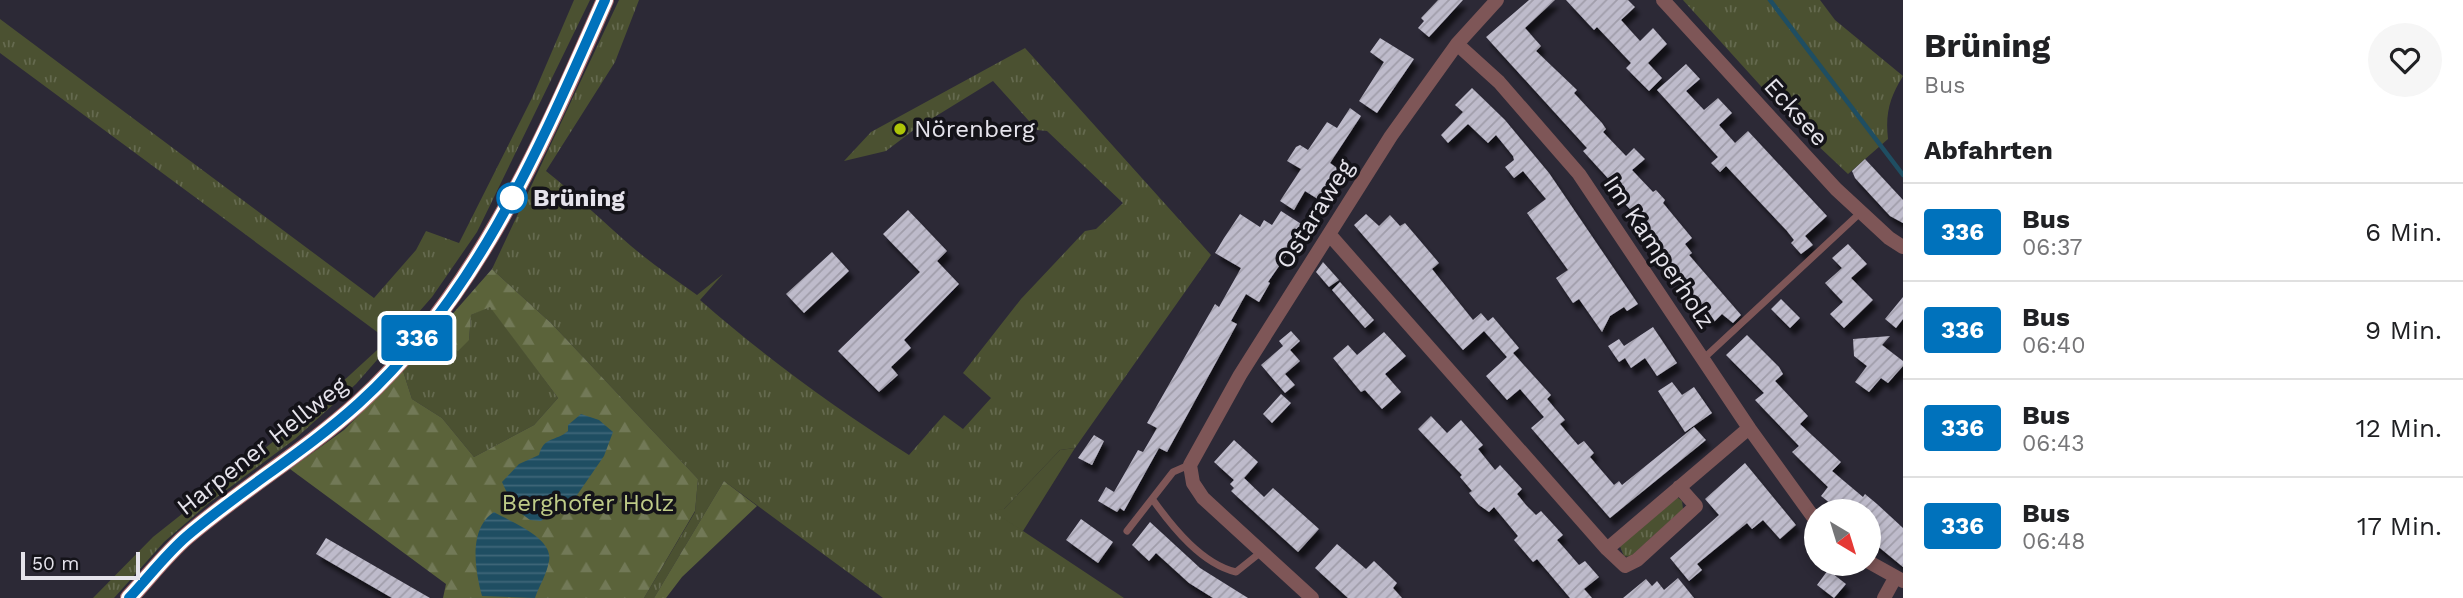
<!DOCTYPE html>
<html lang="de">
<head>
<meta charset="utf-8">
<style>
  :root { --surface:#fff; --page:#f6f6f6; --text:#202124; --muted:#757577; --line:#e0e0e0 }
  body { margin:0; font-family:"Work Sans",sans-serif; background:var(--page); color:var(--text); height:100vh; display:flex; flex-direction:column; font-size:26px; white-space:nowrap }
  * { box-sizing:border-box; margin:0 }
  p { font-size:23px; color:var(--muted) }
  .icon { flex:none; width:38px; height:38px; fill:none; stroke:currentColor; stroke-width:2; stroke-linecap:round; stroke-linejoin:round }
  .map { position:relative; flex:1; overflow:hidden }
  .side { display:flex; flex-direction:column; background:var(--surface); width:560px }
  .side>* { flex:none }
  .badge { padding:0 14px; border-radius:5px; font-size:24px; line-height:46px }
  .needle { width:46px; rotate:142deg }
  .fabs { position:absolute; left:1804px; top:499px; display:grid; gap:14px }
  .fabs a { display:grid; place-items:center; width:77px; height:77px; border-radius:50%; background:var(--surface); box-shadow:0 4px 10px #0003; font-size:35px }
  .scale { position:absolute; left:21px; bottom:18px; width:119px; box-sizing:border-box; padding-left:7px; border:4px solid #e5e3eb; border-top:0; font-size:19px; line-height:24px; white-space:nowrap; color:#e5e3eb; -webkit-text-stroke:5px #141319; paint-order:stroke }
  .map>.badge { position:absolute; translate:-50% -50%; box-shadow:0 0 0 4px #fff }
  h2 { padding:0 21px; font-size:26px; line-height:63px }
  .round { display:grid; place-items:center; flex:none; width:74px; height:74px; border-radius:37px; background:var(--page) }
  .head { display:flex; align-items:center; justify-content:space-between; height:119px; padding:0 21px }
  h1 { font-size:33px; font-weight:700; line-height:52px }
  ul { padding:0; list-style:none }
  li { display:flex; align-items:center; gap:21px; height:98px; padding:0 21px; border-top:2px solid var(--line) }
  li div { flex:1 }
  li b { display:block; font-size:26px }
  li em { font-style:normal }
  li .badge { min-width:77px; font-weight:700; text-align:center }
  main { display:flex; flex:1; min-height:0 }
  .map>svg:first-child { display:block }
  .grass { fill:url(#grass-tufts) }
  .forest { fill:url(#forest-firs) }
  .garden { fill:#4b5131 }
  .water { fill:url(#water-rules) }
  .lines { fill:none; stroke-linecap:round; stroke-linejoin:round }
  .stream { stroke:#1f4e62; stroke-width:4.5 }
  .building { fill:url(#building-hatch); filter:url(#shadow) }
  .lane { stroke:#7e5657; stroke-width:7 }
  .street { stroke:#7e5657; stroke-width:14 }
  .secondary { stroke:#ac6c6e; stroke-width:18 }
  .line-casing { stroke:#fff; stroke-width:16 }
  .line { stroke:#0072bc; stroke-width:10 }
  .poi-dot { fill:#aec508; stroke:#141319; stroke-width:2.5 }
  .stop-dot { fill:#fff; stroke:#0072bc; stroke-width:3.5 }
  .labels { text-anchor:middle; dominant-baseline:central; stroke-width:7; stroke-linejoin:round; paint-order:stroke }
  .street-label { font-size:24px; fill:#e5e3eb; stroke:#141319 }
  .poi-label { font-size:24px; fill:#e5e3eb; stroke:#141319; text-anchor:start }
  .stop-label { font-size:24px; font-weight:bold; fill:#e5e3eb; stroke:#141319; text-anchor:start }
  .park-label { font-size:24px; fill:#becb87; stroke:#141319 }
</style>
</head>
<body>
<main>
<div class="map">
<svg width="1903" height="598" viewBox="0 0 1903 598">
  <defs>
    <pattern id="grass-tufts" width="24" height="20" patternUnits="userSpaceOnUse" patternTransform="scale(1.75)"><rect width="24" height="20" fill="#4b5131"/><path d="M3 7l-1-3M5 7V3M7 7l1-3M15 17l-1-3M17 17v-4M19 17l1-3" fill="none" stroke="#656a4f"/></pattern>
    <pattern id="forest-firs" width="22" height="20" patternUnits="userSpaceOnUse" patternTransform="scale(1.75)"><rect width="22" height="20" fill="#5b633a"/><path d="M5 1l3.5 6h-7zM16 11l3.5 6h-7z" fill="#727957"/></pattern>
    <pattern id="water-rules" width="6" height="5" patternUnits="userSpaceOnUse" patternTransform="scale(1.75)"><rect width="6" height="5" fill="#1f4e62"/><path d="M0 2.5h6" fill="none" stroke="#3f6779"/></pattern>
    <pattern id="building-hatch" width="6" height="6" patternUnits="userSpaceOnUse" patternTransform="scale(1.75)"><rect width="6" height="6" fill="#bebbcb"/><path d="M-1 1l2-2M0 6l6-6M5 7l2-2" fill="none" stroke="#a09daa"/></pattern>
    <filter id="shadow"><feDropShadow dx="4.5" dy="7" stdDeviation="2" flood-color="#0009"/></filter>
  </defs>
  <rect width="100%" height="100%" fill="#2c2936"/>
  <path class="grass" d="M574,0H590L477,232L432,297L356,384L295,439L209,503L164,542L114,598H93L153,537L303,418L388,340L0,53V19L374,298L416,250L426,231L459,243L532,98Z
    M619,0H639L615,62L546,171C576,195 602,221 631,246C652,264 675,279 697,295L723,274L700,300C766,358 835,408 909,455L944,415L963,429L991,398L963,373L1021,299L1085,231L1096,229L1123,203L1047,131L1037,130L993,81L915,129L886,151L844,161L871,132L1025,48L1211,255L1075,448L1060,450L1004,509L1023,531L1124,598H883L724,481L654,598H644L695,512L698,479L552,324L492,269Z
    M1683,0H1820L1835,20L1903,76C1890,97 1885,113 1888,139L1848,174L1796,125Z
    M490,306L558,398L534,425L474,457L442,418L412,399L403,371C423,347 439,342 469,340L471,315Z
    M1677,497L1682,501L1683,509L1630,557L1624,556L1619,544Z"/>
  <path class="forest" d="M492,269L552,324L698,479L695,511L644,598H443L446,584L290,469L344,430L403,371L412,399L442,418L474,457L534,425L558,398L490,307L471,315L469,340L458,351L441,342L428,364L413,359Z
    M724,481L757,506L682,577L666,598H654Z"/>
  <path class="garden" d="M1075,448L1023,531L992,511L1004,509L1060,450Z"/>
  <path class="water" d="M581,414L599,420L613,432L604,456L575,498L541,521L530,520L514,508L502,482L519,464L539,455C544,436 555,442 568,431V425Z
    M494,512C511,522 554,538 549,561C547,574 539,586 535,598L482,596C475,570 468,529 494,512Z"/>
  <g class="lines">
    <path class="stream" d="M1770,0L1903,175"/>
  </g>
  <path class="building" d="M1438,0H1463L1429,37L1418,28L1424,21L1421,18Z
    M1529,0H1555L1525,28L1541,46L1536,51L1577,90L1574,93L1602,123L1606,129L1603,132L1626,156L1634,148L1645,159L1632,170L1653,192L1656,190L1665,200L1663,203L1692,238L1685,244L1692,253L1689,255L1741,315L1733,323L1722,314L1712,324L1689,300L1693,296L1664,264L1670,259L1639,226L1642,222L1611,189L1615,186L1583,151L1587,148L1486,37Z
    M1566,0H1628L1635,7L1621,20L1640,41L1653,28L1667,44L1648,63L1662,78L1649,91L1626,68L1631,63L1597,27L1594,30Z
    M1380,38L1414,59L1377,113L1359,101L1384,62L1370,52Z
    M1686,64L1700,79L1686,91L1704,110L1718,98L1732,113L1719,125L1735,143L1748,131L1827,216L1805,236L1813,245L1801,254L1791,243L1794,240L1787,231L1726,166L1720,172L1711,163L1718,157L1657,90Z
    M1472,88L1505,120L1549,173L1638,304L1627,311L1624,307L1610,316L1602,332L1579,299L1573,303L1556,278L1568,270L1527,213L1546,199L1523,171L1514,178L1505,167L1514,160L1513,156L1496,135L1488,143L1468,124L1448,143L1441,135L1463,112L1455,105Z
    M1350,108L1361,116L1330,163L1341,171L1321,201L1305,191L1294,210L1280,201L1301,169L1287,161L1296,147L1300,145L1308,150L1327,122L1337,128Z
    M1865,159L1903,200V223L1890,216L1855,178L1852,171Z
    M908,210L947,251L937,261L959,284L904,340L911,348L891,367L898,375L879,392L838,351L920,272L883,234Z
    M1281,211L1306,227L1268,282L1270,283L1259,302L1246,294L1231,321L1237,324L1167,452L1159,448L1124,511L1120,508L1117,512L1098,501L1106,487L1114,492L1138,450L1143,452L1157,428L1147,423L1215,304L1219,307L1241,268L1215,253L1224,238L1240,214L1260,227L1264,220L1272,225Z
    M1366,214L1379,226L1390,215L1400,226L1405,223L1439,263L1432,269L1473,320L1481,313L1488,321L1493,317L1519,348L1513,353L1551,395L1547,399L1565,420L1560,424L1578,445L1584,441L1594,453L1590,457L1614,485L1619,481L1622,485L1694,427L1706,440L1610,518L1531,428L1544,417L1520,389L1507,400L1486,376L1507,357L1484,331L1463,350L1354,225Z
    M1848,244L1867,264L1851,278L1873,300L1844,328L1830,314L1843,302L1825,283L1842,268L1832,258Z
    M832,252L849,271L804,313L786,294Z
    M1323,262L1339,280L1329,287L1316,272Z
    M1340,282L1374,320L1365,328L1332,290Z
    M1903,297V319L1896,328L1885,319Z
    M1781,299L1800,318L1790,328L1771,309Z
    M1653,327L1677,363L1657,376L1645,358L1631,368L1625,358L1619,362L1608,346L1619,339L1624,346Z
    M1291,331L1300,341L1290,350L1300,361L1285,374L1295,385L1285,393L1261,365L1283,346L1279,341Z
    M1384,332L1406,356L1385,374L1401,392L1382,409L1365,390L1361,392L1333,358L1348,345L1357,355Z
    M1747,335L1779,367L1783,374L1775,381L1808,416L1800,424L1841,462L1832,471L1863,497L1865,494L1877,504L1903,528V567L1869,539V511H1840L1821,496L1828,487L1792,452L1799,446L1755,400L1764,393L1726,355Z
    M1890,336L1882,345L1903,361V366L1888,383L1881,378L1869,392L1855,382L1867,366L1854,356L1853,339Z
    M1672,382L1682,395L1694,387L1712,413L1685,432L1658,391Z
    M1281,394L1291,403L1272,423L1263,414Z
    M1431,416L1447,433L1461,420L1483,445L1478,449L1495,470L1500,465L1522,489L1517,494L1526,505L1536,515L1541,511L1563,535L1557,540L1567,551L1579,565L1585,561L1599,577L1584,589L1592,598H1570L1537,559L1533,562L1514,540L1518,536L1494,507L1489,512L1479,505L1469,493L1472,491L1460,477L1462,475L1418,429Z
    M1094,435L1104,441L1092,465L1078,458Z
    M1234,440L1258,462L1244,478L1264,497L1273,488L1319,529L1298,552L1231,491L1234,488L1230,484L1234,480L1214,462Z
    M1745,463L1796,525L1780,539L1763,520L1752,529L1747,523L1697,564L1702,570L1689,581L1670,558L1719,515L1705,499Z
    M1081,519L1113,542L1098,563L1066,540Z
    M1150,522L1200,568L1248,598H1213L1189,583L1156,553L1149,561L1132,545Z
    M326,538L430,598H392L316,554Z
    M1337,544L1366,569L1374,561L1397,583L1393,588L1402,598H1348L1315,568Z
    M1828,570L1846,584L1834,598L1817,585Z
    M1678,578L1694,598H1623L1646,579L1652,586L1657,581L1664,590Z"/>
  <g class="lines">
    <path class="lane" d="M1703,359L1860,213
      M1153,500C1173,528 1202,564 1236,572L1261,552
      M1127,531L1173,472L1189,465"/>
    <path class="street" d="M1663,0L1836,189L1889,238L1903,247
      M1329,234L1607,549L1749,428L1579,174L1499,82L1457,44
      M1749,428L1816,521
      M1607,549L1625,566L1637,560L1696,506L1679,487
      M1869,562L1903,581
      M1312,598L1203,498L1193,483L1190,465L1240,375L1391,136L1457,44L1497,0
      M1884,598L1895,578"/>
    <path class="secondary" d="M129,598C148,578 166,554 187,536C242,489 305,452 359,403C477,295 542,144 605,0"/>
  </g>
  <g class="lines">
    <defs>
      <path id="line" d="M129,598C148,578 166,554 187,536C242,489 305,452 359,403C478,295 541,144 605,0"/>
    </defs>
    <use href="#line" class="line-casing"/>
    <use href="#line" class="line"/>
  </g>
  <circle class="poi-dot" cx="900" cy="129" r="7"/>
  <circle class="stop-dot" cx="512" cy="198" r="14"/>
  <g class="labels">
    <g class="street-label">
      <text transform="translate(1796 112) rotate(48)">Ecksee</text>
      <text transform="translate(1315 214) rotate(-58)">Ostaraweg</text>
      <text transform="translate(1659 252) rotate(56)">Im Kamperholz</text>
      <text transform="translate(262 446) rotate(-38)">Harpener Hellweg</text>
    </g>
    <g class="poi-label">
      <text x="914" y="129">Nörenberg</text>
    </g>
    <g class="stop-label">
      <text x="533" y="198">Brüning</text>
    </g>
    <g class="park-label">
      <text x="588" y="503">Berghofer Holz</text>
    </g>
  </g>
</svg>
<div class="fabs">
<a><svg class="needle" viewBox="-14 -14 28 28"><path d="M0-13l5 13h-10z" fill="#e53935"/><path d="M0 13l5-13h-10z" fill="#757577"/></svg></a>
</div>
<div class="scale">50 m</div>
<b class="badge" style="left:417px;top:338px;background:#0072bc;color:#fff">336</b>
</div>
<section class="side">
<div class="head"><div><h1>Brüning</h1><p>Bus</p></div><a class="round"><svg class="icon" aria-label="heart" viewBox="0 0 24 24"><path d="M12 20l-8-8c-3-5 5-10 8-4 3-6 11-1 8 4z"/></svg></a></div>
<h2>Abfahrten</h2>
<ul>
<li><span class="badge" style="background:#0072bc;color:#fff">336</span><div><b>Bus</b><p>06:37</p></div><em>6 Min.</em></li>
<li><span class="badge" style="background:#0072bc;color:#fff">336</span><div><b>Bus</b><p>06:40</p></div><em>9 Min.</em></li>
<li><span class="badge" style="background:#0072bc;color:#fff">336</span><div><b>Bus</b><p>06:43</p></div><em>12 Min.</em></li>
<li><span class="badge" style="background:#0072bc;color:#fff">336</span><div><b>Bus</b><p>06:48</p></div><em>17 Min.</em></li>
</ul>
</section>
</main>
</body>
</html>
